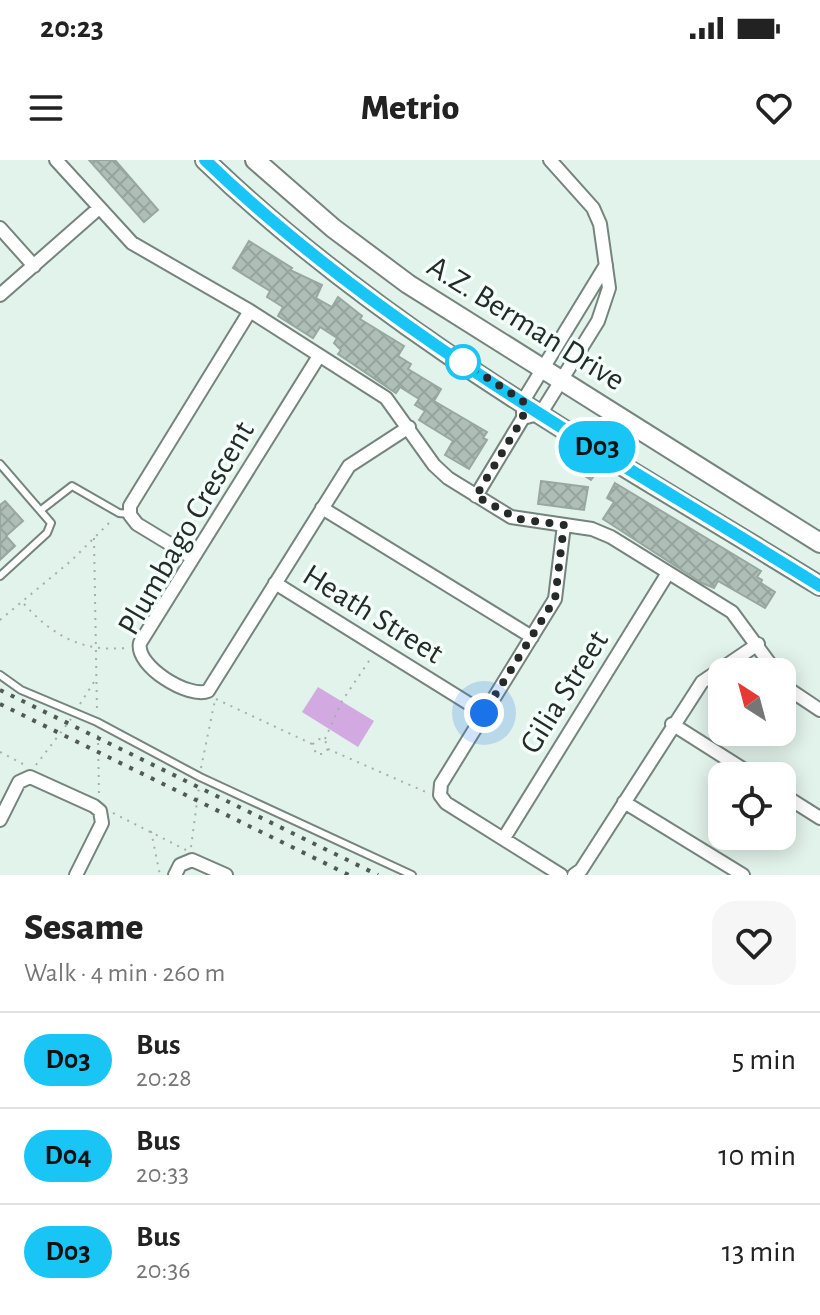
<!DOCTYPE html>
<html lang="en">
<head>
<meta charset="utf-8">
<style>
  :root { --surface:#fff; --page:#f6f6f6; --text:#222; --muted:#767676; --line:#e0e0e0 }
  body { margin:0; font-family:"Alegreya Sans",sans-serif; background:var(--page); color:var(--text); height:100vh; display:flex; flex-direction:column; font-size:30px; white-space:nowrap }
  * { box-sizing:border-box; margin:0 }
  p { font-size:26px; color:var(--muted) }
  .icon { flex:none; width:44px; height:44px; fill:none; stroke:currentColor; stroke-width:2; stroke-linecap:round; stroke-linejoin:round }
  .map { position:relative; height:715px; overflow:hidden }
  .side { display:flex; flex-direction:column; background:var(--surface); flex:1 }
  .side>* { flex:none }
  .badge { padding:0 16px; border-radius:26px; font-size:28px; line-height:52px }
  .needle { width:52px; rotate:324deg }
  .fabs { position:absolute; left:708px; top:498px; display:grid; gap:16px }
  .fabs a { display:grid; place-items:center; width:88px; height:88px; border-radius:16px; background:var(--surface); box-shadow:0 4px 20px #0003; font-size:40px }
  .you { position:absolute; width:40px; height:40px; margin:-20px; border:6px solid #fff; border-radius:50%; background:#1a73e8; box-shadow:0 0 0 12px #1a73e833 }
  .map>.badge { position:absolute; translate:-50% -50%; box-shadow:0 0 0 4px #fff }
  .round { display:grid; place-items:center; flex:none; width:84px; height:84px; border-radius:24px; background:var(--page) }
  .headline { display:flex; align-items:center; justify-content:space-between; height:136px; padding:0 24px }
  h1 { font-size:38px; font-weight:800; line-height:60px }
  ul { padding:0; list-style:none }
  li { display:flex; align-items:center; gap:24px; height:96px; padding:0 24px; border-top:2px solid var(--line) }
  li div { flex:1 }
  li b { display:block; font-size:30px }
  li em { font-style:normal }
  li .badge { min-width:88px; font-weight:700; text-align:center }
  .status { display:flex; justify-content:space-between; align-items:center; height:56px; padding:0 40px; background:var(--surface); direction:ltr }
  .status svg { height:22px; fill:currentColor }
  header { display:flex; justify-content:space-between; align-items:center; height:104px; padding:0 24px; background:var(--surface); font-size:36px; font-weight:800 }
  .map>svg:first-child { display:block }
  .grass { fill:#d2a9e1 }
  .building { fill:url(#building-cross-hatch); stroke:#98a8a1; stroke-width:2 }
  .lines { fill:none; stroke-linecap:round; stroke-linejoin:round }
  .lane-casing { stroke:#75847d; stroke-width:10 }
  .street-casing { stroke:#75847d; stroke-width:16 }
  .secondary-casing { stroke:#75847d; stroke-width:22 }
  .path { stroke:#a3b0aa; stroke-width:2; stroke-dasharray:2 6; stroke-linecap:butt }
  .lane { stroke:#fff; stroke-width:6 }
  .street { stroke:#fff; stroke-width:12 }
  .secondary { stroke:#fff; stroke-width:18 }
  .rail { stroke:#505955; stroke-width:4; stroke-dasharray:4 8; stroke-linecap:butt }
  .line-casing { stroke:#fff; stroke-width:18 }
  .line { stroke:#18c5f4; stroke-width:12 }
  .walk { stroke:#252b28; stroke-width:8; stroke-dasharray:0 14.4 }
  .stop-dot { fill:#fff; stroke:#18c5f4; stroke-width:4 }
  .labels { text-anchor:middle; dominant-baseline:central; stroke-width:7; stroke-linejoin:round; paint-order:stroke }
  .street-label { font-size:32px; fill:#252b28; stroke:#f4fefa }
</style>
</head>
<body>
<div class="status"><b>20:23</b><svg viewBox="0 0 49 12"><path d="M0 12V9h3v3zM5 12V6h3v6zM10 12V3h3v9zM15 12V0h3v12zM26 1h20v11H26zM47 4h2v5h-2z"/></svg></div>
<header><svg class="icon" aria-label="menu" viewBox="0 0 24 24"><path d="M4 6h16M4 12h16M4 18h16"/></svg>Metrio<svg class="icon" aria-label="heart" viewBox="0 0 24 24"><path d="M12 20l-8-8c-3-5 5-10 8-4 3-6 11-1 8 4z"/></svg></header>
<div class="map">
<svg width="820" height="715" viewBox="0 0 820 715">
  <defs>
    <pattern id="building-cross-hatch" width="8" height="8" patternUnits="userSpaceOnUse" patternTransform="scale(2)"><rect width="8" height="8" fill="#afbfb8"/><path d="M0 0l8 8M0 8l8-8" fill="none" stroke="#96a49e"/></pattern>
  </defs>
  <rect width="100%" height="100%" fill="#e2f3eb"/>
  <path class="grass" d="M318,527L374,561L358,587L302,552Z"/>
  <path class="building" d="M89,0H115L158,50L144,62Z
    M249,81L292,108L290,110L322,125L316,138L332,147L338,137L362,156L360,159L404,186L398,196L411,204L408,209L441,229L434,241L487,272L483,278L487,280L469,309L445,295L453,281L419,260L425,251L415,245L419,239L400,227L396,233L338,194L341,190L334,183L337,178L320,167L313,178L278,156L283,147L267,137L270,131L233,108Z
    M569,294L597,312L591,320L564,303Z
    M541,321L588,327L584,350L538,344Z
    M615,323L761,411L757,417L762,420L761,423L775,432L765,448L718,421L714,428L702,423L603,359L614,342L607,338Z
    M5,341L23,361L6,376L15,386L0,400V345Z"/>
  <g class="lines">
    <defs>
      <path id="lane" d="M0,304L51,363L47,373L0,416
        M41,350L72,326L119,353L129,354
        M0,515L21,530L97,562L200,617L412,715"/>
      <path id="street" d="M56,0L132,83L250,151L386,238L434,305L448,318L511,357L592,369L611,377L732,452L776,512
        M0,68L34,106
        M0,135L99,48
        M319,196L140,483C135,506 189,539 208,531L349,306L409,267
        M523,258L541,253L598,161L609,128L600,64L593,48L550,0
        M476,336L523,258V241L606,105
        M322,348L532,477
        M193,398L137,364L130,355V346L250,151
        M275,423L484,553
        M782,521L790,530L820,550
        M672,564L754,616
        M782,634L820,658
        M624,642L743,715
        M0,660L19,622L30,617L94,646L100,651L102,663L76,715
        M504,678L668,413
        M175,715L180,705L192,700L226,715
        M561,715L446,643L440,635L441,624L555,439L564,365
        M574,715L581,710L702,522L758,484"/>
      <path id="secondary" d="M205,0C385,174 608,295 820,426
        M255,0L333,68L408,124L820,383"/>
    </defs>
    <use href="#lane" class="lane-casing"/>
    <use href="#street" class="street-casing"/>
    <use href="#secondary" class="secondary-casing"/>
    <path class="path" d="M94,378L97,553
      M24,444C53,476 82,492 126,488
      M0,460L72,400L112,360
      M216,539L312,584
      M80,544L94,522
      M98,575L99,637
      M325,579L342,541L371,498
      M328,589L323,594H316L313,584L318,579L325,580L328,589L428,633
      M0,592L23,604
      M36,605L71,559
      M201,608L215,540
      M113,653L186,690
      M151,671L160,715
      M191,687L199,627"/>
    <use href="#lane" class="lane"/>
    <use href="#street" class="street"/>
    <use href="#secondary" class="secondary"/>
    <path class="rail" d="M0,530L378,715
      M0,544L349,715"/>
  </g>
  <g class="lines">
    <defs>
      <path id="line" d="M205,0C385,174 609,294 820,426"/>
    </defs>
    <use href="#line" class="line-casing"/>
    <use href="#line" class="line"/>
    <path class="walk" d="M463,202L523,241V258L476,336L518,359L564,365L555,439L484,553"/>
  </g>
  <circle class="stop-dot" cx="463" cy="202" r="16"/>
  <g class="labels">
    <g class="street-label">
      <text transform="translate(526 163) rotate(32)">A.Z. Berman Drive</text>
      <text transform="translate(186 368) rotate(-60)">Plumbago Crescent</text>
      <text transform="translate(373 454) rotate(32)">Heath Street</text>
      <text transform="translate(564 532) rotate(-58)">Gilia Street</text>
    </g>
  </g>
</svg>
<div class="fabs">
<a><svg class="needle" viewBox="-14 -14 28 28"><path d="M0-13l5 13h-10z" fill="#e53935"/><path d="M0 13l5-13h-10z" fill="#767676"/></svg></a>
<a><svg class="icon" aria-label="locate" viewBox="0 0 24 24"><circle cx="12" cy="12" r="6"/><path d="M12 2v4M12 18v4M2 12h4M18 12h4"/></svg></a>
</div>
<div class="you" style="left:484px;top:553px"></div>
<b class="badge" style="left:597px;top:287px;background:#18c5f4;color:#111">D03</b>
</div>
<section class="side">
<div class="headline"><div><h1>Sesame</h1><p>Walk · 4 min · 260 m</p></div><a class="round"><svg class="icon" aria-label="heart" viewBox="0 0 24 24"><path d="M12 20l-8-8c-3-5 5-10 8-4 3-6 11-1 8 4z"/></svg></a></div>
<ul>
<li><span class="badge" style="background:#18c5f4;color:#111">D03</span><div><b>Bus</b><p>20:28</p></div><em>5 min</em></li>
<li><span class="badge" style="background:#18c5f4;color:#111">D04</span><div><b>Bus</b><p>20:33</p></div><em>10 min</em></li>
<li><span class="badge" style="background:#18c5f4;color:#111">D03</span><div><b>Bus</b><p>20:36</p></div><em>13 min</em></li>
</ul>
</section>
</body>
</html>
